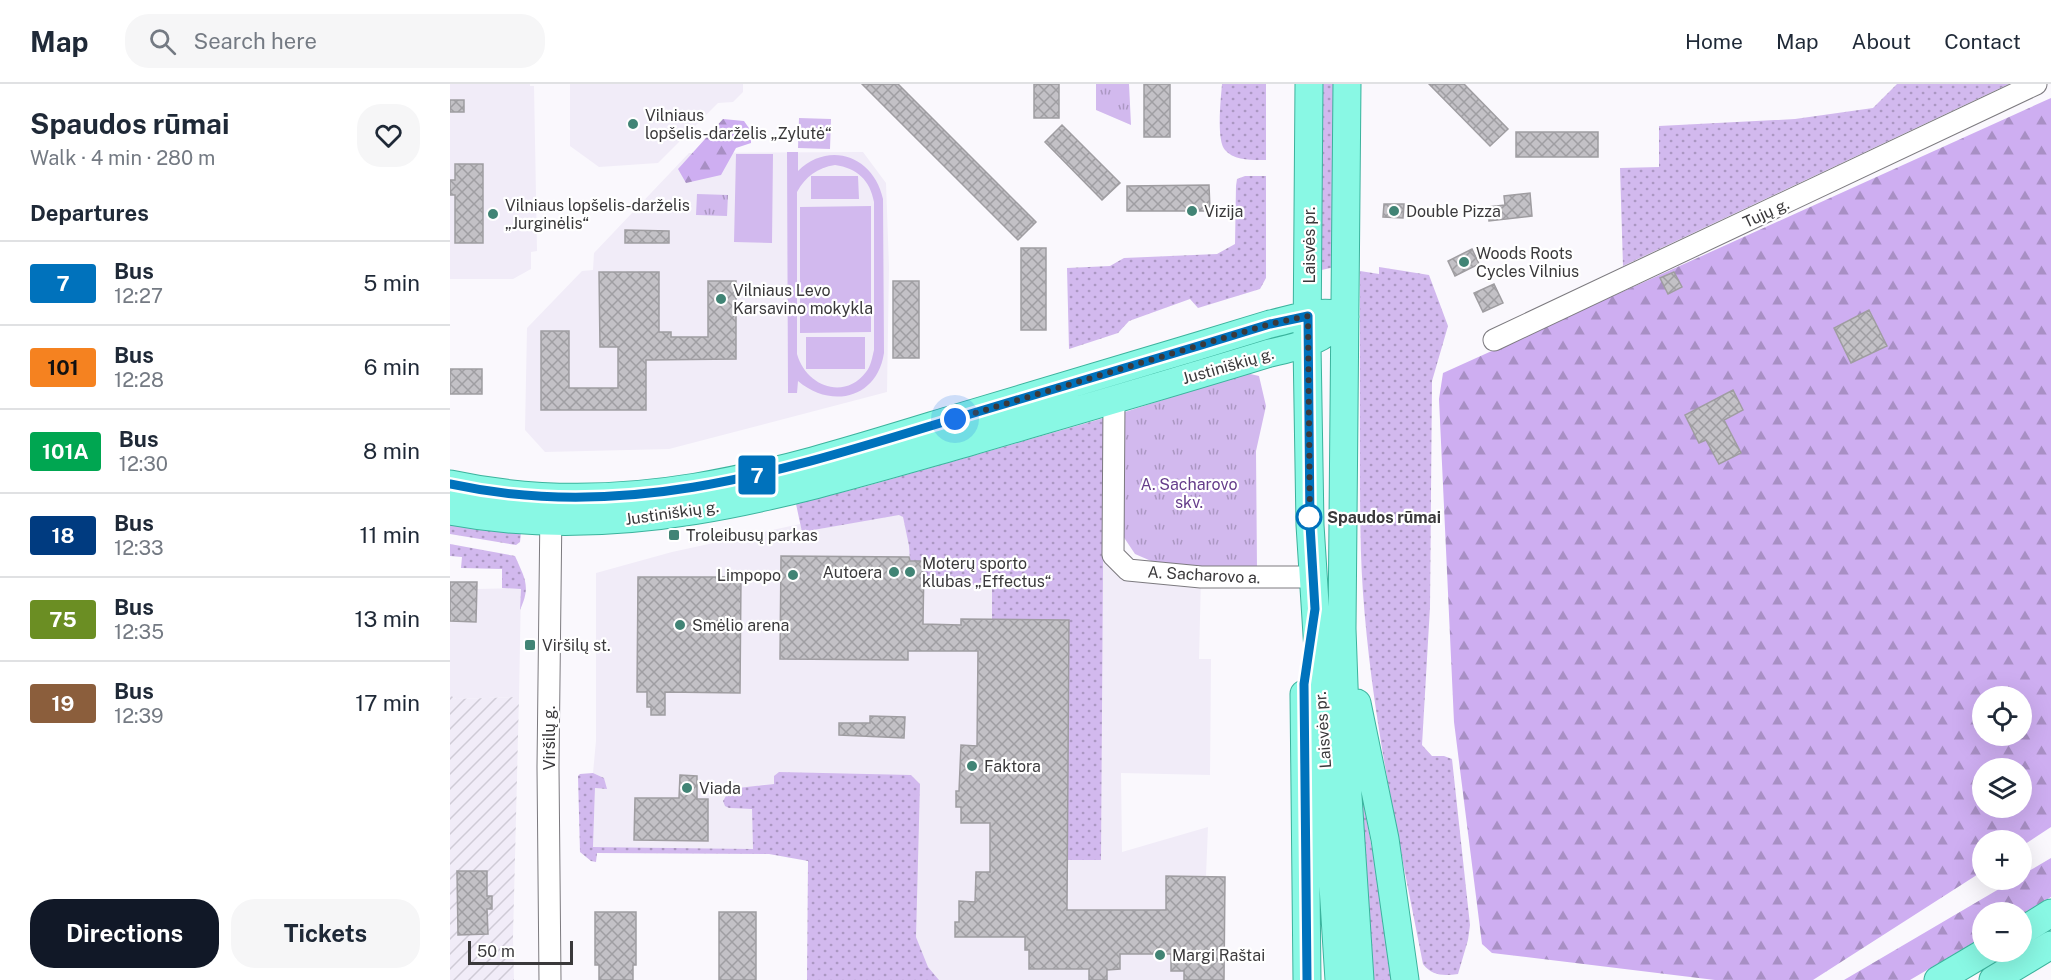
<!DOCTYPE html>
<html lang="en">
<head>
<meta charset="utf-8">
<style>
  :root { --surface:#fff; --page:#f6f6f7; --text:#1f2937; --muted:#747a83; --line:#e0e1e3; --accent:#111827 }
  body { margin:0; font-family:"Public Sans",sans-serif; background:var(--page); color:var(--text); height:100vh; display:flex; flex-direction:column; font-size:22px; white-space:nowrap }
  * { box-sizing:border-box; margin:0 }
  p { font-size:20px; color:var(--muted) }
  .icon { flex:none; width:33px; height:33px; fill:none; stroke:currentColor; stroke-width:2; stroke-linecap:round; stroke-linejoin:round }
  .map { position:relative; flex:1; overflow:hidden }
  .sheet { display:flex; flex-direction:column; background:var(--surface); width:450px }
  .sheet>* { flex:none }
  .badge { padding:0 12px; border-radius:4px; font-size:21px; line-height:39px }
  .buttons { position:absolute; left:1522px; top:602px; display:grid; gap:12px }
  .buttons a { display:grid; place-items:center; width:60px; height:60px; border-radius:50%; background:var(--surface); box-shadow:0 6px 24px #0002; font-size:30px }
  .scale { position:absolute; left:18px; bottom:15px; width:105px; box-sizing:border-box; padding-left:6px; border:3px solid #3a393b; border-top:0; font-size:16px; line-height:21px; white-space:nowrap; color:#3a393b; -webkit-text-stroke:4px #fff; paint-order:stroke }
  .you { position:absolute; width:30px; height:30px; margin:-15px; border:4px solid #fff; border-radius:50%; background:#1a73e8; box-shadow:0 0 0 9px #1a73e833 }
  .map>.badge { position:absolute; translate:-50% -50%; box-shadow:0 0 0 3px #fff }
  h2 { padding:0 30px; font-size:22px; line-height:54px }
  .round { display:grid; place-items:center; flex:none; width:63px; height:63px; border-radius:24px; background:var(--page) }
  .overview { display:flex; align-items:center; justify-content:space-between; height:102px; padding:0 30px }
  h1 { font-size:28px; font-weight:700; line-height:45px }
  .cta { display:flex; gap:12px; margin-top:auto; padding:12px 30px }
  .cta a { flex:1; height:69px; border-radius:24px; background:var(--accent); color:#fff; font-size:24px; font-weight:700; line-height:69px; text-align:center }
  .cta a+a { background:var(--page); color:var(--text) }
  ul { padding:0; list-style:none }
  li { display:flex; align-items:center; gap:18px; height:84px; padding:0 30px; border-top:2px solid var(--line) }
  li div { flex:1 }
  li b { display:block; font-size:22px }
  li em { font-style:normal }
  li .badge { min-width:66px; font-weight:700; text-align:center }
  header { display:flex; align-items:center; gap:36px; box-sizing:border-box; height:84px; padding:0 30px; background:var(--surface); border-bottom:2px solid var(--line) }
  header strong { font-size:28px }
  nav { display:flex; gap:33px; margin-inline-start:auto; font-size:21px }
  .search { width:420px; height:54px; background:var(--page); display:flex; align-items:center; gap:15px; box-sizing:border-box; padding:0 21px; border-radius:24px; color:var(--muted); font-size:22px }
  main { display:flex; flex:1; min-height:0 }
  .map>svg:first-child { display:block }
  .built { fill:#f1ecf8 }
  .industrial { fill:url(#industrial-furrows) }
  .grass { fill:url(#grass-dots) }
  .forest { fill:url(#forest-firs); fill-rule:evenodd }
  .park { fill:url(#park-tufts) }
  .garden { fill:#d2b9ee; fill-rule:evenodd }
  .building { fill:url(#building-cross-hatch); stroke:#9f9da1; stroke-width:1.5 }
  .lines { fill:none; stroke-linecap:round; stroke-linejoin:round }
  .minor-casing { stroke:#7c7a7f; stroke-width:23 }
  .major-casing { stroke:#3bb39d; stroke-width:29 }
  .minor { stroke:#fff; stroke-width:21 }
  .major { stroke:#89f8e4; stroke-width:27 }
  .line-casing { stroke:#fff; stroke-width:14 }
  .line { stroke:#0072bc; stroke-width:9 }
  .walk { stroke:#3a393b; stroke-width:6; stroke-dasharray:0 10.8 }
  .poi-dot { fill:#418475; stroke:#fff; stroke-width:2 }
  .stop-dot { fill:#fff; stroke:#0072bc; stroke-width:3 }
  .labels { text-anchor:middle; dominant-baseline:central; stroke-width:4.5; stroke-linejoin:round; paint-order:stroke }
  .poi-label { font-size:16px; fill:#3a393b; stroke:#fff; text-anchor:start }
  .street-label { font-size:16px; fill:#3a393b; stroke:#fff }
  .park-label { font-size:16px; fill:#653c8a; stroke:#fff }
  .stop-label { font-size:16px; font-weight:bold; fill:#3a393b; stroke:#fff; text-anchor:start }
</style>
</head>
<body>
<header>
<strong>Map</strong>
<div class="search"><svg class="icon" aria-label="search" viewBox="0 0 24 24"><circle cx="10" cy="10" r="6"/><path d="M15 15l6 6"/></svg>Search here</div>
<nav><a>Home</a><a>Map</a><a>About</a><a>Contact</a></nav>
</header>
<main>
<section class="sheet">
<div class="overview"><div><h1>Spaudos rūmai</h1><p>Walk · 4 min · 280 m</p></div><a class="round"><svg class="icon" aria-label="heart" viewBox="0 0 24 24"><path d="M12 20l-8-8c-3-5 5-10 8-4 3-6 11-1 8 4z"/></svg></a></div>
<h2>Departures</h2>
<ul>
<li><span class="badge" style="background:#0072bc;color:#fff">7</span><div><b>Bus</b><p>12:27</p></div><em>5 min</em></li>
<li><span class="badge" style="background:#f58220;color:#111">101</span><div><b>Bus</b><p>12:28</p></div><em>6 min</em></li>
<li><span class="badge" style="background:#00a651;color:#fff">101A</span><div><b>Bus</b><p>12:30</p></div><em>8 min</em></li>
<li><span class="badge" style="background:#003b80;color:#fff">18</span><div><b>Bus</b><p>12:33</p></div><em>11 min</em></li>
<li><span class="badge" style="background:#6b8e23;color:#fff">75</span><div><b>Bus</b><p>12:35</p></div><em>13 min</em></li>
<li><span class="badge" style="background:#8b5e3c;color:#fff">19</span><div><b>Bus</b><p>12:39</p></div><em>17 min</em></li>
</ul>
<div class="cta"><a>Directions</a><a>Tickets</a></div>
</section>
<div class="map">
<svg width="1601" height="896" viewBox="0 0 1601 896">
  <defs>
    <pattern id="industrial-furrows" width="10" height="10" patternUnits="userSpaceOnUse" patternTransform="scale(1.5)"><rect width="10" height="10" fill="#f1ecf8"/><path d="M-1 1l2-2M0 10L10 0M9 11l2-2" fill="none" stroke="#cfcbd6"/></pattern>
    <pattern id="grass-dots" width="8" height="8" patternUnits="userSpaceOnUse" patternTransform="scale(1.5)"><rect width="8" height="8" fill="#d2b9ee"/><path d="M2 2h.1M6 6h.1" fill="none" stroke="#ab97c2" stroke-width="1.8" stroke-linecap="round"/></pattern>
    <pattern id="forest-firs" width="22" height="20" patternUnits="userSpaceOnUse" patternTransform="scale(1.5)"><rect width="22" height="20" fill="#ceaef1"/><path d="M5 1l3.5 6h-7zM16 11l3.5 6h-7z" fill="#a88fc4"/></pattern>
    <pattern id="park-tufts" width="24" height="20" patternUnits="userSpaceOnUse" patternTransform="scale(1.5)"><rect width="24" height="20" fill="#d2b9ee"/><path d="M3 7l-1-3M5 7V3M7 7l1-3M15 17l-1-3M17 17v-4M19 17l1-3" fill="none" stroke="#ab97c2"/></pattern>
    <pattern id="building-cross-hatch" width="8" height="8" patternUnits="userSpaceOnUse" patternTransform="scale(1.5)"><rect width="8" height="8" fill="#c3c1c6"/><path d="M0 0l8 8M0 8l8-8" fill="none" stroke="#9f9ea2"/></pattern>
  </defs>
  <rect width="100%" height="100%" fill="#faf8fd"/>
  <path class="built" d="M0,0H80V2H84L87,167L81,168V185L63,195H0Z
    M120,0H293V8L283,18L268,19L208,79L149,83L120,62Z
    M413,68L436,99L439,183L437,308L219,365L95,368L75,346L77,244L132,187L143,186L144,169L239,69Z
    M449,430L453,433L459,462L460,477L474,500H542V535L619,536L618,776L651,775L652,470L663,471L678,486L751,493L749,575H761L760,691L671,689L672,768L758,743L756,792L775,793L774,896H489L478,883L466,853V814L325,700L308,701L307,703L280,710L279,724L302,725L304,765L143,763L145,704L156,705L154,694L143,689L146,657V489L222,468L350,440L353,448Z
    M0,498H27V505L71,504L69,613L6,615L0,611Z"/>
  <path class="industrial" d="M0,611L6,615L69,613L63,853L64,896H0Z"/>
  <path class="grass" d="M772,0H816V76C803,76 784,77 775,66C766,56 771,14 772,0Z
    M867,0H888L885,183L867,187Z
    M1447,0H1559L1173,182L1170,84L1209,83V42L1345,35L1423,24Z
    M795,92H816V194L810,205L748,224L740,215L679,237L668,249L619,265L617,184L660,182L674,174L767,170L785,160L786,102L787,95Z
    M929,183L979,191L998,242L982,297L980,523L972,661L982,672H994L1002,675L1020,841L1018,856L1008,890C994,892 982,892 973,880C949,757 922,635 913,509C910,466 910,421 910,378C910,314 910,251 910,187L929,190Z
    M654,334L651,776H617L619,536L542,535V501L474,500L460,477L459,462L453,433L449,431L352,448L346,420L417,402Z
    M0,440L71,448L70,458L66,461L0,450Z
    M0,460L65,472C75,495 81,502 70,526L71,505L52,504V485L11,484L12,473L0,472Z
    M906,679L934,829L943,896H921Z
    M329,688L461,691L470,700L466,853L478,883L489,896H357L358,777L319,770L147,769L146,778L141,777L130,768L128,692L130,690L143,689L154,694L157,705L145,704L143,763L303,765L302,725L279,724L275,722L273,717L276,712L287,709L288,704L324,700V692Z"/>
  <path class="forest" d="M1601,14V743L1572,762V756H1533V787L1363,896H1265L1042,869L1032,860L1004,638L989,315L993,289ZM1533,612H1572V651H1533ZM1533,684H1572V723H1533Z
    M273,35L294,37L301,47V59L286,64L271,91L236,99L228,85Z
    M1601,774V813L1572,830V828H1533V853L1460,896H1394L1566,795H1572V791Z"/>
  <path class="park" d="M646,0H679L681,41L646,26Z
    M247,110L278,111L277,132L246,131Z
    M796,289L809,292L816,322L806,367L807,485L715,483L685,470L673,452L672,329Z"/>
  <path class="garden" d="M349,34L381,35L380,65L348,64Z
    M337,68H348V87C380,56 424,73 433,115L434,269C427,315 381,325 348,297L347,309H338ZM385,81C407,84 420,96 424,118V266C422,274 421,282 416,288C394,317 356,302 347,270V108C356,92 367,84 385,81Z
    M286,70H323L322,159L284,158Z
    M361,92H408L409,115H361Z
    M421,122V248L350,249V123Z
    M356,253H415V285H356Z"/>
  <path class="building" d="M412,0H448L586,138L568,156Z
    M584,0H609V34H584Z
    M694,0H720V53H694Z
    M979,0H1014L1058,45L1040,62Z
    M0,16H14V28H0Z
    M612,41L670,99L652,116L595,58Z
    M1066,48H1148V73H1066Z
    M5,80H33V159H5V111H0V96H5Z
    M759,101L760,127H677V102Z
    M1080,109L1082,132L1039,137L1038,123L1055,121L1054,112Z
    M934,120H954L953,134L933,133Z
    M175,146L219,147V159H175Z
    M571,164H596V246H571Z
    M1022,165L1029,180L1005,192L998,177Z
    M149,188H209V248H221V253H258V197H286V275L196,276V326H91V247H119V304H168V263H150Z
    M1224,188L1232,203L1218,210L1210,194Z
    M443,197H469V274H443Z
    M1044,200L1053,219L1033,228L1024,209Z
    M1419,226L1437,262L1401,279L1384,244Z
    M0,285H32V310H0Z
    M1283,306L1293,326L1274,336L1291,369L1269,380L1256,356L1249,359L1235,331Z
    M331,472L459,473L460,477H474L473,540L511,541V535L619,536L617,826H716V792L775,793L774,896H734V887H721V870H670V885L657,886V896H639V885H579V866H575V853H505V838H509V817L525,818L526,788H540V739H511V723H506V707H509L511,661L527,662L528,567H458V576L330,575Z
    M188,493H291L290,609L215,608V631H201V623H197V608H187Z
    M0,498H27L26,538L0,537Z
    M420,632L455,633L454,654L389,651V639H420Z
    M230,691L247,692V715H258V757L184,756L185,714H229Z
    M7,787H37V812H42V825H37L38,850L8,851Z
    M145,828H186V881H183V896H149V881H145Z
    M269,828H306V896H269Z"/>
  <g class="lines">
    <defs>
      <path id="minor" d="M1044,256L1586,0
        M664,316L663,471L678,486L751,493H862
        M100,896L98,683L101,423"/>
      <path id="major" d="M859,0L857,260L860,441L889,896
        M897,0L892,545L898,712L910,896
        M0,400C180,439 337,386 507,334C612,303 716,272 820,240C844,235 873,223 895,233
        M0,427C177,461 347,407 516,359C618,329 719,300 820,269C852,262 873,257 895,233
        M854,610L857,896
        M907,619L935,755L955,896
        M1572,847L1601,829
        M1488,896L1537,867
        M1543,896L1601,861"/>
    </defs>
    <use href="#minor" class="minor-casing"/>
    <use href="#major" class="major-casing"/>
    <use href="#minor" class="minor"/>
    <use href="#major" class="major"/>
  </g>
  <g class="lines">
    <defs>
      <path id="line" d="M0,400C179,439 338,385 507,334C612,303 716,272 820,240L858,232L860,441L865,525L854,600L857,896"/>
    </defs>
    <use href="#line" class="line-casing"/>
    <use href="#line" class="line"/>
    <path class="walk" d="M505,335L820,240L858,232L860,441L859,433"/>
  </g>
  <g class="poi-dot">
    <circle cx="183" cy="40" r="6"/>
    <circle cx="742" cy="127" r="6"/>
    <circle cx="944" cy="127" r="6"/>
    <circle cx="43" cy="130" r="6"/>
    <circle cx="1014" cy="178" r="6"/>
    <circle cx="271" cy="215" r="6"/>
    <rect x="218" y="445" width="12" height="12" rx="3"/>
    <circle cx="444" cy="488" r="6"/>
    <circle cx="460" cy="488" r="6"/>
    <circle cx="343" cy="491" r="6"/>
    <circle cx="230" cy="541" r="6"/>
    <rect x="74" y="555" width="12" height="12" rx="3"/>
    <circle cx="522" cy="682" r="6"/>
    <circle cx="237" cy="704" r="6"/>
    <circle cx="710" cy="871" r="6"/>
  </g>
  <circle class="stop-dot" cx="859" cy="433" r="12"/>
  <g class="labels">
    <g class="poi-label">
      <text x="195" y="31">Vilniaus<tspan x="195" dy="18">lopšelis-darželis „Zylutė“</tspan></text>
      <text x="55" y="121">Vilniaus lopšelis-darželis<tspan x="55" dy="18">„Jurginėlis“</tspan></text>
      <text x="754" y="127">Vizija</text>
      <text x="956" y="127">Double Pizza</text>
      <text x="1026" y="169">Woods Roots<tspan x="1026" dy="18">Cycles Vilnius</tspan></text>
      <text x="283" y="206">Vilniaus Levo<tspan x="283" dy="18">Karsavino mokykla</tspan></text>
      <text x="236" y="451">Troleibusų parkas</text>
      <text x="472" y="479">Moterų sporto<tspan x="472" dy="18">klubas „Effectus“</tspan></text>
      <text x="432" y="488" text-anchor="end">Autoera</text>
      <text x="331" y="491" text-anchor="end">Limpopo</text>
      <text x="242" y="541">Smėlio arena</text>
      <text x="92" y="561">Viršilų st.</text>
      <text x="534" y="682">Faktora</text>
      <text x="249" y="704">Viada</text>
      <text x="722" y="871">Margi Raštai</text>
    </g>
    <g class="street-label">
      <text transform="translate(1316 129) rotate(-25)">Tujų g.</text>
      <text transform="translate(859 161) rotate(-90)">Laisvės pr.</text>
      <text transform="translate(778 282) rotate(-16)">Justiniškių g.</text>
      <text transform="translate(222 429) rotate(-8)">Justiniškių g.</text>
      <text transform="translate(754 491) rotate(3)">A. Sacharovo a.</text>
      <text transform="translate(873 646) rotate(-94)">Laisvės pr.</text>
      <text transform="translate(99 654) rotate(-90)">Viršilų g.</text>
    </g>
    <g class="park-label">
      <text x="739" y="400">A. Sacharovo<tspan x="739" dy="18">skv.</tspan></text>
    </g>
    <g class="stop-label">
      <text x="877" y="433">Spaudos rūmai</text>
    </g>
  </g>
</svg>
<div class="buttons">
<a><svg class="icon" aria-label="locate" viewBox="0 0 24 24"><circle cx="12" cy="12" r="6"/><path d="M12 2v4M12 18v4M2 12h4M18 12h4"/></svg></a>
<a><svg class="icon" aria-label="layers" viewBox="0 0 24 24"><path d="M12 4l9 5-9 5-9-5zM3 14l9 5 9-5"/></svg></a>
<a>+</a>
<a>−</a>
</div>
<div class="scale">50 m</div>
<div class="you" style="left:505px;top:335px"></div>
<b class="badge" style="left:307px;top:391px;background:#0072bc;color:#fff">7</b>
</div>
</main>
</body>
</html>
